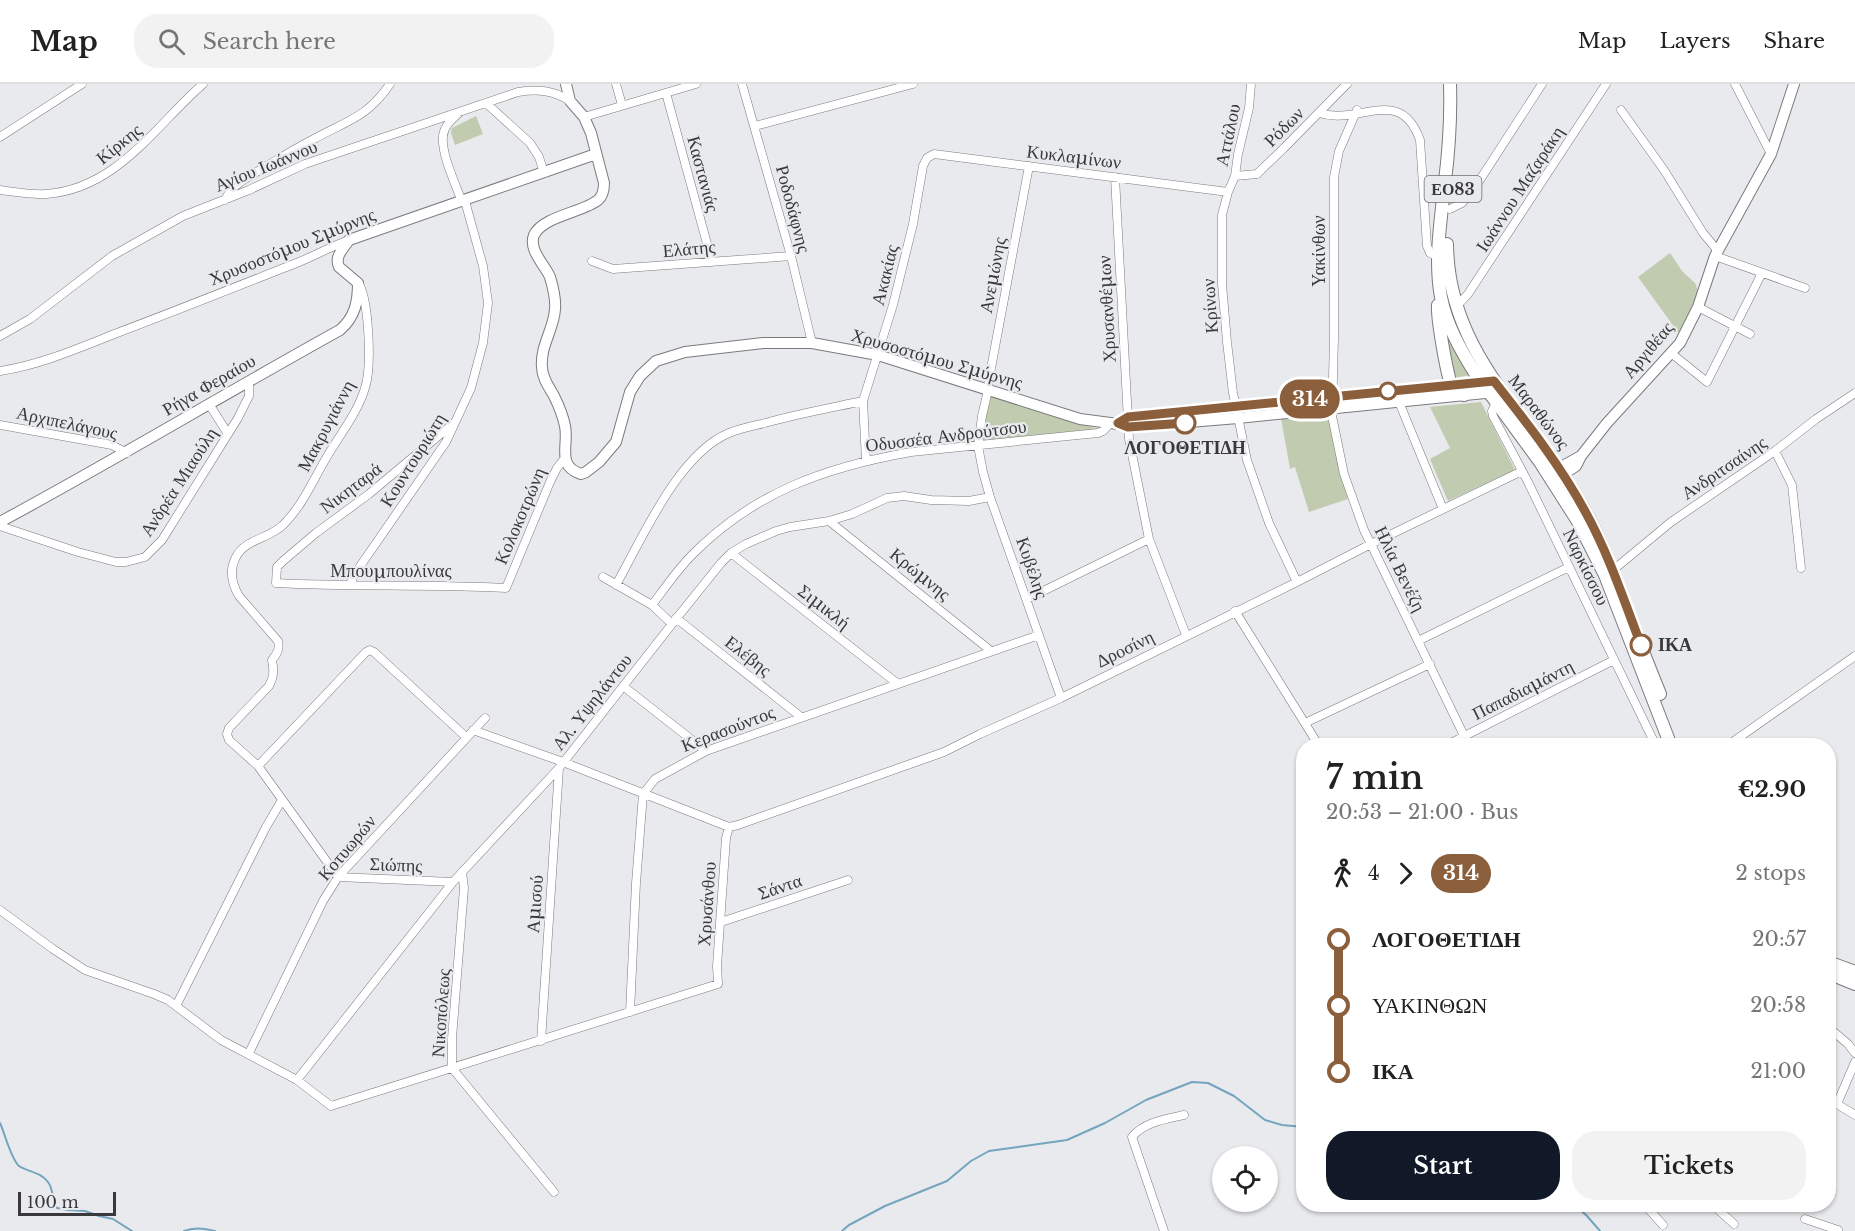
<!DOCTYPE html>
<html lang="en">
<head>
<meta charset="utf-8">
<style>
  :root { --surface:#fff; --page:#f2f2f2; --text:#222; --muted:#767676; --line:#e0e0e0; --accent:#111827 }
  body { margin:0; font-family:"Libre Baskerville",serif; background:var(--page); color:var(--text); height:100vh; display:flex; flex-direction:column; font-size:22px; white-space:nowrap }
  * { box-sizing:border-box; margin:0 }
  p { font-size:20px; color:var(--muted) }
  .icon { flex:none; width:33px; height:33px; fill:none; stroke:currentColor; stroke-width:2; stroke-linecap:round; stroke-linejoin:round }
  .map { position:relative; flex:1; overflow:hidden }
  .drawer { position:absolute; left:1296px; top:654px; width:540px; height:474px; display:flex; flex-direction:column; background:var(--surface); border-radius:24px; box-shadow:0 2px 4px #0004 }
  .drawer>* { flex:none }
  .badge { padding:0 12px; border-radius:20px; font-size:21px; line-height:39px }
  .controls { position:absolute; left:1212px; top:1062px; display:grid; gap:12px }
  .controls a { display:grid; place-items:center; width:66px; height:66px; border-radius:50%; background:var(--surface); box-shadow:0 2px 4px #0004; font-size:30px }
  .scale { position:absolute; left:18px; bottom:15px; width:98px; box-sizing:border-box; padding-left:6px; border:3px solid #39393b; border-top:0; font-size:16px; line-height:21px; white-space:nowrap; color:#39393b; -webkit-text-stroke:4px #e8eaed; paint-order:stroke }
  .map>.badge { position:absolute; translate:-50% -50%; box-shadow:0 0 0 3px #fff }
  .legs { display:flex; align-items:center; gap:9px; height:66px; padding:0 30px; font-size:20px }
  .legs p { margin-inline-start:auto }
  .headline { display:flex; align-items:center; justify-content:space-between; height:102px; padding:0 30px }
  h1 { font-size:33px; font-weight:600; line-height:45px }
  .cta { display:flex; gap:12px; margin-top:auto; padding:12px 30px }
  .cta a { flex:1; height:69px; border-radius:24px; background:var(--accent); color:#fff; font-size:24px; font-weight:600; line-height:69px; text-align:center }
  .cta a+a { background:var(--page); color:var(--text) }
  ul { padding:0 30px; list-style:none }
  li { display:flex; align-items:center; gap:21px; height:66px; font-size:22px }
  li i { display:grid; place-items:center; width:9px; height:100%; margin:0 8px; background:currentColor }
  li i::after { content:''; width:15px; height:15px; margin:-8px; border:4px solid; border-radius:50%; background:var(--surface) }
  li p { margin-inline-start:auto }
  li:first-child i { background:linear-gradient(#0000 50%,currentColor 0) }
  li:last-child i { background:linear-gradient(currentColor 50%,#0000 0) }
  header { display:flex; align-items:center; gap:36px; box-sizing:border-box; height:84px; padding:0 30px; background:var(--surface); border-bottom:2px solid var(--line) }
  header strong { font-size:28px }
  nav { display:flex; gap:33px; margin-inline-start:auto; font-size:21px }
  .search { width:420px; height:54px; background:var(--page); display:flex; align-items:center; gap:15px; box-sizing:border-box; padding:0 21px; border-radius:24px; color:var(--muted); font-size:22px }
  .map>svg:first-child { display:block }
  .green { fill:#c0cbb0 }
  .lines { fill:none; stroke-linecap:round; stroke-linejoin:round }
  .stream { stroke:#74a4be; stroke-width:2 }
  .street-casing { stroke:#7a7b7f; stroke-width:9 }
  .secondary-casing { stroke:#7a7b7f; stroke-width:12 }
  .primary-casing { stroke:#7a7b7f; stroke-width:14 }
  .street { stroke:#fff; stroke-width:8 }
  .secondary { stroke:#fff; stroke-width:10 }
  .primary { stroke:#fff; stroke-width:12 }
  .line-1-casing { stroke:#fff; stroke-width:14 }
  .line-1 { stroke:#8b5e3c; stroke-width:9 }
  .stop-1-dot { fill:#fff; stroke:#8b5e3c; stroke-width:3 }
  .labels { text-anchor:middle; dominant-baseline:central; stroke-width:4.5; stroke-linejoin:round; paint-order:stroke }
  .shield { fill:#e8eaed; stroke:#6e6e70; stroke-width:1.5 }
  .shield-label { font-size:16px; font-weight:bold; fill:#39393b }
  .street-label { font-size:18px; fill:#39393b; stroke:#e8eaed }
  .stop-label { font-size:18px; font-weight:bold; fill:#39393b; stroke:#e8eaed }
</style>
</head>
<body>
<header>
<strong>Map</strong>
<div class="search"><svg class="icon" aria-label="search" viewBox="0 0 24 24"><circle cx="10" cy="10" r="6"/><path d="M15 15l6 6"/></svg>Search here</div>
<nav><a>Map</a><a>Layers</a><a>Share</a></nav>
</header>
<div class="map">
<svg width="1855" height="1147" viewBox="0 0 1855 1147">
  <rect width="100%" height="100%" fill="#e8eaed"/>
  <path class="green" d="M476,32L483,50L455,61L451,49L452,44Z
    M1670,169L1682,187L1695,199L1698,207L1680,251L1638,193Z
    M1453,259L1471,291L1453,294L1448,260Z
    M991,312L1098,345L980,357Z
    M1481,318L1515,386L1448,417L1430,375L1450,364L1430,323Z
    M1328,328L1335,368L1348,415L1309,428L1295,383L1290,385L1281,334Z"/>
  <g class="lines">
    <path class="stream" d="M0,1039C5,1050 11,1075 19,1082C28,1088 41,1088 48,1098C54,1106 51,1114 57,1124L68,1126L85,1127L99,1132L113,1135L132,1147
      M1574,1120L1587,1132L1600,1147
      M184,1147C194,1143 204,1144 215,1147
      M842,1147L849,1141L885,1122L947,1097L971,1077L989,1067L1067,1056L1105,1039L1146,1016L1192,998L1208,999L1234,1012L1265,1036L1282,1041L1304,1043"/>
    <defs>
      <path id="street" d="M616,0L622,21
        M742,0L791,172L812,259
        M1251,0L1249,24L1238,70L1235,92L1228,108L1222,131V200L1227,258L1233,309L1247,376L1269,439L1297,498
        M1735,0L1771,70
        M666,9L712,178
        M486,19L530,59L539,73L544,89
        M1357,26L1339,67L1334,93V254L1332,332L1344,390L1364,446L1469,662
        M1621,26L1664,86L1703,149L1718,167
        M459,29C452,35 444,42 443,52C441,70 456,101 462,118
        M1319,29C1360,42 1400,0 1420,56L1427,162L1430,169L1439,173
        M584,33L696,0
        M755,42L913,0
        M0,53L82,0
        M1029,82L989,295L988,306L982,332L978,362L983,388L990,413L1061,614
        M1235,92L1257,90L1284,64L1347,0
        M1115,93L1129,355L1149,455L1186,551
        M0,106C15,108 31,111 46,110C117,105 155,42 203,0
        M225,116C232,101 246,94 260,86C277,76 294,65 312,56C346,37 367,34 390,0
        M1450,125L1462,119L1474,105L1542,0
        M1715,172L1805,204
        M592,177L613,185L791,172
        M1456,223L1468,210L1606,0
        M1698,223L1750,250
        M0,252L30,235L112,172L183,132L249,106L305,80L518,8C538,5 553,6 570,17
        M1671,269L1707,298L1762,189
        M0,287C40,281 79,264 117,249C178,226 238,202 299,178C316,171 332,162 349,156
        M1399,318L1443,425
        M1496,319L1492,327L1493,332L1528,398L1656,662
        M209,320L228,350
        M455,338L369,410L316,449L283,477L277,483L276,499C352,503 429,500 506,504L550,398L557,384L565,374
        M0,341L112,361L127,369
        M1775,367L1792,401L1801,484
        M866,377L863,317L893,221L913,140L923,82L927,74L934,70L1228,108
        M829,437L991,567
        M0,442L78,468L116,478H126L145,473L162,456L238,334L249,312V297
        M731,469L898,600
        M1612,487L1671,438L1775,367L1816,335L1855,309
        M603,493L652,521L672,540
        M350,501L354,491L446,358L471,304L483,259L488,219L483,182L465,117
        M616,501C642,455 678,370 729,349C741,344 753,342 765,339C797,330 830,324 863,317
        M1027,515L1149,455
        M652,521C665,504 677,486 692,471C754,408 826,383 911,368L1098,349L1103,347L1110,339
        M1235,527L1319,662
        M676,534L801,633
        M1418,557L1569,483
        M623,602L706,667
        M1305,639L1430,580
        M473,646L563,678L729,743L738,741L944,668L980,650L1061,614L1297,498L1371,460L1522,387
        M1445,662L1614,576
        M1727,662L1855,572
        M258,682L229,656L227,650L229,644L269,602C274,593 274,586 272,576C277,570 280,565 278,557L239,512C232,500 229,486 236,473C246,454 270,455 284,440C303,421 314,394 328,371C341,349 358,328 365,304C372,283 369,218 359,200
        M462,788L464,804L452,954V984L554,1108
        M453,798L338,793L258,682L366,568L370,566L374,568L466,653
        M0,826L53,865L85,886L154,910L168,916L221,956L297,996L453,798L559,684L672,540L721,479L731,469L746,460L776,447L790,443L829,437L852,430L887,414L904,412L931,416L969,417L990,413
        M721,838L848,796
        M176,922L266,743L282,716
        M630,928L636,799L643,710L655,695L706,667L1039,551
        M1828,943L1848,960L1855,969
        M541,957L559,684
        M249,969L323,817L338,793L485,634
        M297,996L331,1022L718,900L717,882L726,754L729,743
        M1828,1018L1837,1020L1855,1031
        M1837,1020L1855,978
        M1644,1120L1663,1141
        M1712,1120L1734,1140
        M1805,1135L1838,1146
        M1164,1147L1132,1053C1144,1038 1166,1035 1184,1031"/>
      <path id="secondary" d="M566,0L570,17L584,33L591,49L604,99C604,105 603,112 598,116C584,128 543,132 534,151C528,166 545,181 550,193C553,203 556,214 555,225C554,245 540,262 542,283C542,294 549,303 554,312C559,322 563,332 565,342C569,361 556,382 581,390L586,388L599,378L616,358L630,308L640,292L656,277L685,268L763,259H812L878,271L1080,335L1118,340L1128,343L1238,334L1495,308
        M1118,340L1128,333L1488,298
        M1552,388L1581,372
        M1556,395L1576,382L1581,372L1607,339L1680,259L1698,223L1715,172L1771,70L1794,0
        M0,438C115,376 226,309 340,246C355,233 358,218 358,199L339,183C334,172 344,164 349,156L596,70"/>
      <path id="primary" d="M1450,0C1451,32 1449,65 1445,97C1441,135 1434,175 1441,213C1446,240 1460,265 1475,289L1540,378L1577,436L1605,491L1671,662
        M1447,160C1448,275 1536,335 1586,429C1600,454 1610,481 1620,508C1633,542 1646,576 1660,610
        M1438,221C1437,235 1447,291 1452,303C1455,308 1459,309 1464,311
        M1828,878L1855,888
        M1828,889L1855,900"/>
    </defs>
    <use href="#street" class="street-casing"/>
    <use href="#secondary" class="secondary-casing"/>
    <use href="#primary" class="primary-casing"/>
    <use href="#street" class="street"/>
    <use href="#secondary" class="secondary"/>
    <use href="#primary" class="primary"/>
  </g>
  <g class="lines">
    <defs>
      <path id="line-1" d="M1185,339L1128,343L1118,339L1128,333L1494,297C1527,339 1561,382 1586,429C1609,471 1624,517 1641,561"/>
    </defs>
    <use href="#line-1" class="line-1-casing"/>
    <use href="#line-1" class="line-1"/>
  </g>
  <g class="stop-1-dot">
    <circle cx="1388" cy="307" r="8"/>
    <circle cx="1185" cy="339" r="10"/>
    <circle cx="1641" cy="561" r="10"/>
  </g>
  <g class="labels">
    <rect class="shield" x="1424.5" y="92" width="57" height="26" rx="4.5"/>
    <g class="shield-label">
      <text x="1453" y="105">ΕΟ83</text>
    </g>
    <g class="street-label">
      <text transform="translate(1284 43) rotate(-45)">Ρόδων</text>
      <text transform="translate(1228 51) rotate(-78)">Αττάλου</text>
      <text transform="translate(119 60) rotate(-39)">Κίρκης</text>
      <text transform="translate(1074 73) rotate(7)">Κυκλαμίνων</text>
      <text transform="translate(266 82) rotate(-22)">Αγίου Ιωάννου</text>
      <text transform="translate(703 90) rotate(75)">Καστανιάς</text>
      <text transform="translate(1520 105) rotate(-57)">Ιωάννου Μαζαράκη</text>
      <text transform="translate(793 125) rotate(75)">Ροδοδάφνης</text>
      <text transform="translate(292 163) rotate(-22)">Χρυσοστόμου Σμύρνης</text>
      <text transform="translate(689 165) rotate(-5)">Ελάτης</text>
      <text transform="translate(1319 167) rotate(-90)">Υακίνθων</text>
      <text transform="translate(885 191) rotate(-76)">Ακακίας</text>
      <text transform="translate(993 191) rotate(-79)">Ανεμώνης</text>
      <text transform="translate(1210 222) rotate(-94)">Κρίνων</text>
      <text transform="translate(1107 225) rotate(-93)">Χρυσανθέμων</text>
      <text transform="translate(1648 266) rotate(-50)">Αργιθέας</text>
      <text transform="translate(937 275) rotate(16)">Χρυσοστόμου Σμύρνης</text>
      <text transform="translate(209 301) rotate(-30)">Ρήγα Φεραίου</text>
      <text transform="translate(1539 328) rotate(53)">Μαραθώνος</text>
      <text transform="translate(67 339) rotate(12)">Αρχιπελάγους</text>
      <text transform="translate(326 342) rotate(-62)">Μακρυγιάννη</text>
      <text transform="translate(946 352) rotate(-7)">Οδυσσέα Ανδρούτσου</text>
      <text transform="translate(413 376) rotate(-58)">Κουντουριώτη</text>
      <text transform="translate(1724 384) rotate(-34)">Ανδριτσαίνης</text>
      <text transform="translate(179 398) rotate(-57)">Ανδρέα Μιαούλη</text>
      <text transform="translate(351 404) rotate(-37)">Νικηταρά</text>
      <text transform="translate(520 432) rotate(-67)">Κολοκοτρώνη</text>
      <text transform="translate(1586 483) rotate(64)">Ναρκίσσου</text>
      <text transform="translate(1032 484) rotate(71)">Κυβέλης</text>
      <text transform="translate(1400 485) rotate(64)">Ηλία Βενέζη</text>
      <text x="391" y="487">Μπουμπουλίνας</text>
      <text transform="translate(920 490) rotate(39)">Κρώμνης</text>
      <text transform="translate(824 523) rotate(38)">Σιμικλή</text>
      <text transform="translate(1125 565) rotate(-26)">Δροσίνη</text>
      <text transform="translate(748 572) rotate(38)">Ελέβης</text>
      <text transform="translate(1523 606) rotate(-27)">Παπαδιαμάντη</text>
      <text transform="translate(592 618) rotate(-52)">Αλ. Υψηλάντου</text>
      <text transform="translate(728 645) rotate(-21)">Κερασούντος</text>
      <text transform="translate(347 764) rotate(-50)">Κοτυωρών</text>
      <text transform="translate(396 781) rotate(2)">Σιώπης</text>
      <text transform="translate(780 803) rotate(-19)">Σάντα</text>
      <text transform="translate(535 820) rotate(-86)">Αμισού</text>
      <text transform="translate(707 820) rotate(-86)">Χρυσάνθου</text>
      <text transform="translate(441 929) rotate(-86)">Νικοπόλεως</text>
    </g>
    <g class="stop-label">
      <text x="1185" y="364">ΛΟΓΟΘΕΤΙΔΗ</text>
      <text x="1658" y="561" text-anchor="start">ΙΚΑ</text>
    </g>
  </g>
</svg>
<div class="controls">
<a><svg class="icon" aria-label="locate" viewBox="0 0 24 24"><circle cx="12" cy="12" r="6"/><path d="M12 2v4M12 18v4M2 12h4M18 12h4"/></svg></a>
</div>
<div class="scale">100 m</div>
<b class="badge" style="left:1310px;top:315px;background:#8b5e3c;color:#fff">314</b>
<section class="drawer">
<div class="headline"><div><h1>7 min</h1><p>20:53 – 21:00 · Bus</p></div><b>€2.90</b></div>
<div class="legs"><svg class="icon" aria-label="walk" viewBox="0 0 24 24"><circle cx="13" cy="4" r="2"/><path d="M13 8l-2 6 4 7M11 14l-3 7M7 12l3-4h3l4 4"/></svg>4<svg class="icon" aria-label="forward" viewBox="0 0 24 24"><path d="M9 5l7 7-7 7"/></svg><b class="badge" style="background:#8b5e3c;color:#fff">314</b><p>2 stops</p></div>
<ul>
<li><i style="color:#8b5e3c"></i><b>ΛΟΓΟΘΕΤΙΔΗ</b><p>20:57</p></li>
<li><i style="color:#8b5e3c"></i><span>ΥΑΚΙΝΘΩΝ</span><p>20:58</p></li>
<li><i style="color:#8b5e3c"></i><b>ΙΚΑ</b><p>21:00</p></li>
</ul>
<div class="cta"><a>Start</a><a>Tickets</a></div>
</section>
</div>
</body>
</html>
